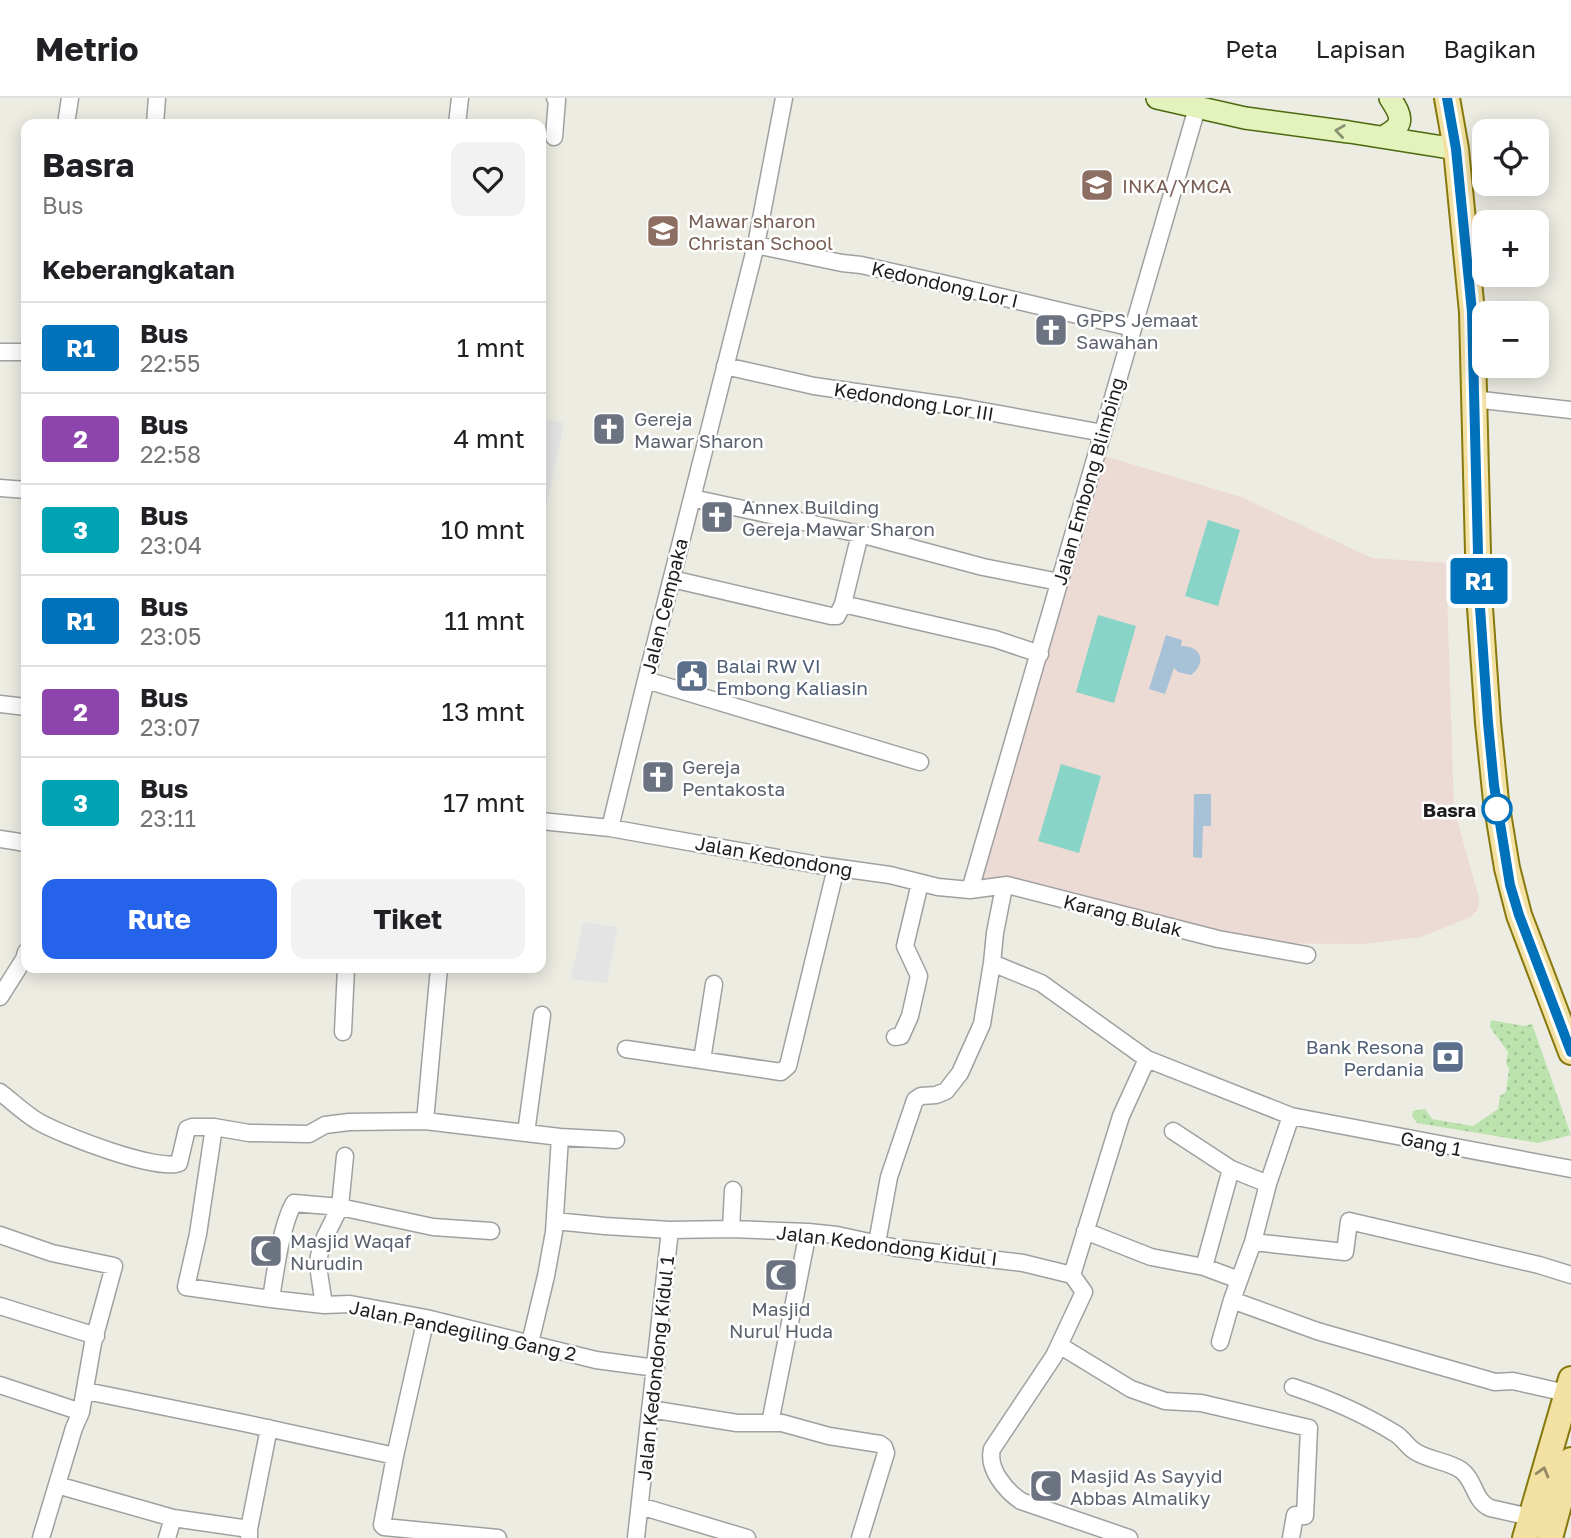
<!DOCTYPE html>
<html lang="id">
<head>
<meta charset="utf-8">
<style>
  :root { --surface:#fff; --page:#f2f2f2; --text:#202124; --muted:#757577; --line:#e0e0e0; --accent:#2563eb }
  body { margin:0; font-family:"Golos Text",sans-serif; background:var(--page); color:var(--text); height:100vh; display:flex; flex-direction:column; font-size:26px; white-space:nowrap }
  * { box-sizing:border-box; margin:0 }
  p { font-size:23px; color:var(--muted) }
  .icon { flex:none; width:38px; height:38px; fill:none; stroke:currentColor; stroke-width:2; stroke-linecap:round; stroke-linejoin:round }
  .map { position:relative; flex:1; overflow:hidden }
  .panel { position:absolute; left:21px; top:21px; width:525px; height:854px; display:flex; flex-direction:column; background:var(--surface); border-radius:14px; box-shadow:0 4px 18px #0003 }
  .panel>* { flex:none }
  .badge { padding:0 14px; border-radius:5px; font-size:24px; line-height:46px }
  .tools { position:absolute; left:1472px; top:21px; display:grid; gap:14px }
  .tools a { display:grid; place-items:center; width:77px; height:77px; border-radius:14px; background:var(--surface); box-shadow:0 4px 18px #0003; font-size:35px }
  .map>.badge { position:absolute; translate:-50% -50%; box-shadow:0 0 0 4px #fff }
  h2 { padding:0 21px; font-size:26px; line-height:63px }
  .round { display:grid; place-items:center; flex:none; width:74px; height:74px; border-radius:14px; background:var(--page) }
  .headline { display:flex; align-items:center; justify-content:space-between; height:119px; padding:0 21px }
  h1 { font-size:33px; font-weight:700; line-height:52px }
  .button { display:flex; gap:14px; margin-top:auto; padding:14px 21px }
  .button a { flex:1; height:80px; border-radius:14px; background:var(--accent); color:#fff; font-size:28px; font-weight:700; line-height:80px; text-align:center }
  .button a+a { background:var(--page); color:var(--text) }
  ul { padding:0; list-style:none }
  li { display:flex; align-items:center; gap:21px; height:91px; padding:0 21px; border-top:2px solid var(--line) }
  li div { flex:1 }
  li b { display:block; font-size:26px }
  li em { font-style:normal }
  li .badge { min-width:77px; font-weight:700; text-align:center }
  header { display:flex; align-items:center; gap:42px; box-sizing:border-box; height:98px; padding:0 35px; background:var(--surface); border-bottom:2px solid var(--line) }
  header strong { font-size:33px }
  nav { display:flex; gap:38px; margin-inline-start:auto; font-size:24px }
  .map>svg:first-child { display:block }
  .commercial { fill:#ecdad4 }
  .garden { fill:url(#garden-dots) }
  .pitch { fill:#88d5c8 }
  .parking { fill:#e4e4e4 }
  .water { fill:#a7c2d6 }
  .lines { fill:none; stroke-linecap:round; stroke-linejoin:round }
  .street-casing { stroke:#a0a0a0; stroke-width:19 }
  .secondary-casing { stroke:#4b680f; stroke-width:24 }
  .primary-casing { stroke:#87790e; stroke-width:28 }
  .street { stroke:#fff; stroke-width:16 }
  .secondary { stroke:#e4f3bb; stroke-width:21 }
  .primary { stroke:#f2e1a3; stroke-width:24 }
  .oneway { stroke:#8a9273 }
  .oneway2 { stroke:#928866 }
  .line-casing { stroke:#fff; stroke-width:16 }
  .line { stroke:#0072bc; stroke-width:10 }
  .stop-dot { fill:#fff; stroke:#0072bc; stroke-width:3.5 }
  .labels { text-anchor:middle; dominant-baseline:central; stroke-width:5; stroke-linejoin:round; paint-order:stroke }
  .education-label { font-size:19px; fill:#785e54; stroke:#fff; text-anchor:start }
  .street-label { font-size:19px; fill:#1c1c1c; stroke:#fff }
  .worship-label { font-size:19px; fill:#5b616d; stroke:#fff; text-anchor:start }
  .service-label { font-size:19px; fill:#4e5e75; stroke:#fff; text-anchor:start }
  .stop-label { font-size:19px; font-weight:bold; fill:#1c1c1c; stroke:#fff; text-anchor:end }
</style>
</head>
<body>
<header>
<strong>Metrio</strong>
<nav><a>Peta</a><a>Lapisan</a><a>Bagikan</a></nav>
</header>
<div class="map">
<svg width="1571" height="1440" viewBox="0 0 1571 1440">
  <defs>
    <pattern id="garden-dots" width="8" height="8" patternUnits="userSpaceOnUse" patternTransform="scale(1.75)"><rect width="8" height="8" fill="#bce3ad"/><path d="M2 2h.1M6 6h.1" fill="none" stroke="#a1c294" stroke-width="1.8" stroke-linecap="round"/></pattern>
  </defs>
  <rect width="100%" height="100%" fill="#edece3"/>
  <path class="commercial" d="M1101,357L1241,399L1372,460L1446,465L1454,711L1479,800L1478,811L1471,819L1421,839L1363,846L1247,845L975,786Z"/>
  <path class="garden" d="M1491,922L1524,928L1532,926L1571,1037L1538,1045L1417,1025L1412,1018L1413,1013L1425,1011L1432,1021L1473,1028L1498,1011L1500,998L1506,994L1509,971L1506,965L1508,954L1490,929Z"/>
  <path class="pitch" d="M1208,422L1240,432L1218,508L1185,498Z
    M1098,517L1136,528L1114,605L1076,594Z
    M1061,666L1101,678L1079,755L1038,743Z"/>
  <path class="parking" d="M541,320L564,325L545,414L541,413Z
    M583,824L618,829L607,885L571,881Z"/>
  <path class="water" d="M1166,537L1182,542L1181,548C1202,548 1207,565 1191,577L1178,574L1174,570L1165,596L1149,591Z
    M1194,696H1211V728H1203L1202,760L1193,759Z"/>
  <g class="lines">
    <defs>
      <path id="street" d="M66,26L70,0
        M155,26L157,0
        M457,26L460,0
        M554,39L557,2L555,0
        M756,147L842,165L861,167L946,186L1133,230
        M0,254H26
        M725,268L814,288L961,309L1103,335
        M1473,301L1571,312
        M0,390L26,392
        M692,400L860,436L983,469L1059,484
        M672,481L831,518H837L843,506L995,541L1040,556
        M843,506L860,436
        M646,582L920,664
        M0,606L26,609
        M541,723L610,730L818,767L890,777L938,789L970,792L1007,787L1218,841L1307,857
        M610,730L646,582L756,147L784,0
        M0,741L26,745
        M970,792L1197,10
        M992,865L1041,885L1147,961L1291,1018L1571,1071
        M0,899L24,861L26,854
        M343,934L346,870
        M895,939L901,938L910,918L919,878L905,848L920,785
        M626,951L781,974L788,968L836,770
        M702,962L714,886
        M0,994C13,1004 25,1016 39,1024C62,1037 157,1074 179,1065L187,1031L192,1029H214L249,1035L309,1036L325,1027L349,1024L425,1023L560,1039L554,1134L546,1178L530,1245
        M425,1023L439,870
        M214,1029L198,1136L186,1189L271,1201L324,1207L350,1206L426,1220L596,1262L656,1270
        M1173,1033L1231,1071L1268,1086
        M526,1035L542,917
        M560,1039L616,1042
        M555,1123L605,1128L670,1132L731,1131L808,1134L837,1137L897,1150L1023,1165L1072,1177L1084,1194L1054,1258L992,1351C987,1371 1006,1393 1021,1403L1129,1440
        M731,1131L733,1092
        M1085,1133L1151,1159L1204,1169L1239,1182
        M0,1137L52,1155L114,1168L93,1245L81,1314L74,1330L41,1440
        M1253,1144L1345,1154L1349,1123L1539,1167L1571,1177
        M877,1145L889,1079L915,1002L921,998L936,997L946,993L960,975L982,926L992,865L995,835L1003,794L997,789
        M1204,1169L1231,1071
        M1072,1177L1121,1018L1147,961
        M271,1201C275,1176 281,1127 294,1105L340,1109L433,1129L491,1133
        M1232,1202L1317,1233L1495,1284L1513,1283L1566,1295
        M324,1207L318,1168L319,1158L325,1139L340,1109L345,1058
        M0,1208L96,1238
        M426,1220L395,1358L382,1427L384,1429L498,1440
        M1220,1244L1232,1202L1253,1144L1268,1086L1291,1018
        M1059,1247L1131,1291L1165,1303L1201,1305L1309,1330L1305,1418L1295,1417L1291,1440
        M0,1287L81,1314
        M1293,1289C1330,1301 1364,1316 1396,1336C1404,1341 1408,1350 1416,1354C1429,1362 1450,1364 1461,1372C1475,1382 1474,1403 1490,1410L1530,1419
        M86,1293L244,1325L395,1358
        M650,1311L737,1325H782L829,1338L880,1346L884,1349L886,1355L860,1440
        M770,1325L808,1134
        M57,1387L173,1420L249,1431
        M640,1408L747,1440
        M167,1440L173,1420
        M249,1440V1431L269,1330
        M636,1440L670,1132"/>
      <path id="secondary" d="M1157,0L1245,20L1349,34L1456,51
        M1383,39C1405,27 1403,20 1390,0"/>
      <path id="primary" d="M1447,0L1456,51L1472,214L1479,495L1488,625L1496,703L1507,770L1519,817L1571,954
        M1525,1440L1571,1281
        M1550,1440L1571,1362"/>
    </defs>
    <use href="#street" class="street-casing"/>
    <use href="#secondary" class="secondary-casing"/>
    <use href="#primary" class="primary-casing"/>
    <use href="#street" class="street"/>
    <use href="#secondary" class="secondary"/>
    <use href="#primary" class="primary"/>
  </g>
  <defs><path id="oneway-chevron" d="M-2-3.5L2.5 0L-2 3.5" fill="none" stroke-width="1.6" stroke-linecap="round" stroke-linejoin="round" transform="scale(1.75)"/></defs>
  <use class="oneway" href="#oneway-chevron" transform="translate(1340 33) rotate(-172)"/>
  <use class="oneway2" href="#oneway-chevron" transform="translate(1543 1374) rotate(-74)"/>
  <g class="lines">
    <defs>
      <path id="line" d="M1447,0L1456,51L1472,214L1479,495L1488,625L1494,687L1500,725L1510,787L1519,817L1571,954"/>
    </defs>
    <use href="#line" class="line-casing"/>
    <use href="#line" class="line"/>
  </g>
  <defs>
    <symbol id="school-square" viewBox="-11 -11 22 22"><rect x="-9" y="-9" width="18" height="18" rx="4" fill="#8d6e63" stroke="#fff"/><path d="M0-5L7-2L0 1L-7-2ZM-4 1L0 2.5L4 1V4Q0 6-4 4Z" fill="#fff"/></symbol>
    <symbol id="church-square" viewBox="-11 -11 22 22"><rect x="-9" y="-9" width="18" height="18" rx="4" fill="#6b7280" stroke="#fff"/><path d="M-1.2-6h2.4v3.5h3.3v2.4h-3.3V6h-2.4V-.1h-3.3v-2.4h3.3Z" fill="#fff"/></symbol>
    <symbol id="civic-square" viewBox="-11 -11 22 22"><rect x="-9" y="-9" width="18" height="18" rx="4" fill="#5c6f8a" stroke="#fff"/><path d="M-.6-6.5H3V-4.5H.6V-3L4-1V1h2V6H-6V1h2V-1L-.6-3ZM-1.2 2.5V6h2.4V2.5Z" fill="#fff"/></symbol>
    <symbol id="bank-square" viewBox="-11 -11 22 22"><rect x="-9" y="-9" width="18" height="18" rx="4" fill="#5c6f8a" stroke="#fff"/><path d="M-6-4H6V4H-6ZM0-2.3a2.3 2.3 0 1 0 0 4.6a2.3 2.3 0 1 0 0-4.6Z" fill="#fff"/></symbol>
    <symbol id="mosque-square" viewBox="-11 -11 22 22"><rect x="-9" y="-9" width="18" height="18" rx="4" fill="#6b7280" stroke="#fff"/><path d="M3.5-4.9A6 6 0 1 0 3.5 4.9A5 5 0 1 1 3.5-4.9Z" fill="#fff"/></symbol>
  </defs>
  <g fill-rule="evenodd">
    <use href="#school-square" x="1078" y="68" width="38" height="38"/>
    <use href="#school-square" x="644" y="114" width="38" height="38"/>
    <use href="#church-square" x="1032" y="213" width="38" height="38"/>
    <use href="#church-square" x="590" y="312" width="38" height="38"/>
    <use href="#church-square" x="698" y="400" width="38" height="38"/>
    <use href="#civic-square" x="673" y="559" width="38" height="38"/>
    <use href="#church-square" x="639" y="660" width="38" height="38"/>
    <use href="#bank-square" x="1429" y="940" width="38" height="38"/>
    <use href="#mosque-square" x="247" y="1134" width="38" height="38"/>
    <use href="#mosque-square" x="762" y="1158" width="38" height="38"/>
    <use href="#mosque-square" x="1027" y="1369" width="38" height="38"/>
  </g>
  <circle class="stop-dot" cx="1497" cy="711" r="14"/>
  <g class="labels">
    <g class="education-label">
      <text x="1122" y="87">INKA/YMCA</text>
      <text x="688" y="122">Mawar sharon<tspan x="688" dy="22">Christan School</tspan></text>
    </g>
    <g class="street-label">
      <text transform="translate(945 186) rotate(13)">Kedondong Lor I</text>
      <text transform="translate(914 303) rotate(9)">Kedondong Lor III</text>
      <text transform="translate(1088 383) rotate(-74)">Jalan Embong Blimbing</text>
      <text transform="translate(664 508) rotate(-76)">Jalan Cempaka</text>
      <text transform="translate(774 758) rotate(10)">Jalan Kedondong</text>
      <text transform="translate(1123 817) rotate(14)">Karang Bulak</text>
      <text transform="translate(1431 1045) rotate(11)">Gang 1</text>
      <text transform="translate(887 1147) rotate(7)">Jalan Kedondong Kidul I</text>
      <text transform="translate(463 1232) rotate(12)">Jalan Pandegiling Gang 2</text>
      <text transform="translate(655 1270) rotate(-84)">Jalan Kedondong Kidul 1</text>
    </g>
    <g class="worship-label">
      <text x="1076" y="221">GPPS Jemaat<tspan x="1076" dy="22">Sawahan</tspan></text>
      <text x="634" y="320">Gereja<tspan x="634" dy="22">Mawar Sharon</tspan></text>
      <text x="742" y="408">Annex Building<tspan x="742" dy="22">Gereja Mawar Sharon</tspan></text>
      <text x="682" y="668">Gereja<tspan x="682" dy="22">Pentakosta</tspan></text>
      <text x="290" y="1142">Masjid Waqaf<tspan x="290" dy="22">Nurudin</tspan></text>
      <text x="781" y="1210" text-anchor="middle">Masjid<tspan x="781" dy="22">Nurul Huda</tspan></text>
      <text x="1070" y="1377">Masjid As Sayyid<tspan x="1070" dy="22">Abbas Almaliky</tspan></text>
    </g>
    <g class="service-label">
      <text x="716" y="567">Balai RW VI<tspan x="716" dy="22">Embong Kaliasin</tspan></text>
      <text x="1424" y="948" text-anchor="end">Bank Resona<tspan x="1424" dy="22">Perdania</tspan></text>
    </g>
    <g class="stop-label">
      <text x="1476" y="711">Basra</text>
    </g>
  </g>
</svg>
<div class="tools">
<a><svg class="icon" aria-label="locate" viewBox="0 0 24 24"><circle cx="12" cy="12" r="6"/><path d="M12 2v4M12 18v4M2 12h4M18 12h4"/></svg></a>
<a>+</a>
<a>−</a>
</div>
<b class="badge" style="left:1479px;top:483px;background:#0072bc;color:#fff">R1</b>
<section class="panel">
<div class="headline"><div><h1>Basra</h1><p>Bus</p></div><a class="round"><svg class="icon" aria-label="heart" viewBox="0 0 24 24"><path d="M12 20l-8-8c-3-5 5-10 8-4 3-6 11-1 8 4z"/></svg></a></div>
<h2>Keberangkatan</h2>
<ul>
<li><span class="badge" style="background:#0072bc;color:#fff">R1</span><div><b>Bus</b><p>22:55</p></div><em>1 mnt</em></li>
<li><span class="badge" style="background:#8e44ad;color:#fff">2</span><div><b>Bus</b><p>22:58</p></div><em>4 mnt</em></li>
<li><span class="badge" style="background:#00a3b4;color:#fff">3</span><div><b>Bus</b><p>23:04</p></div><em>10 mnt</em></li>
<li><span class="badge" style="background:#0072bc;color:#fff">R1</span><div><b>Bus</b><p>23:05</p></div><em>11 mnt</em></li>
<li><span class="badge" style="background:#8e44ad;color:#fff">2</span><div><b>Bus</b><p>23:07</p></div><em>13 mnt</em></li>
<li><span class="badge" style="background:#00a3b4;color:#fff">3</span><div><b>Bus</b><p>23:11</p></div><em>17 mnt</em></li>
</ul>
<div class="button"><a>Rute</a><a>Tiket</a></div>
</section>
</div>
</body>
</html>
